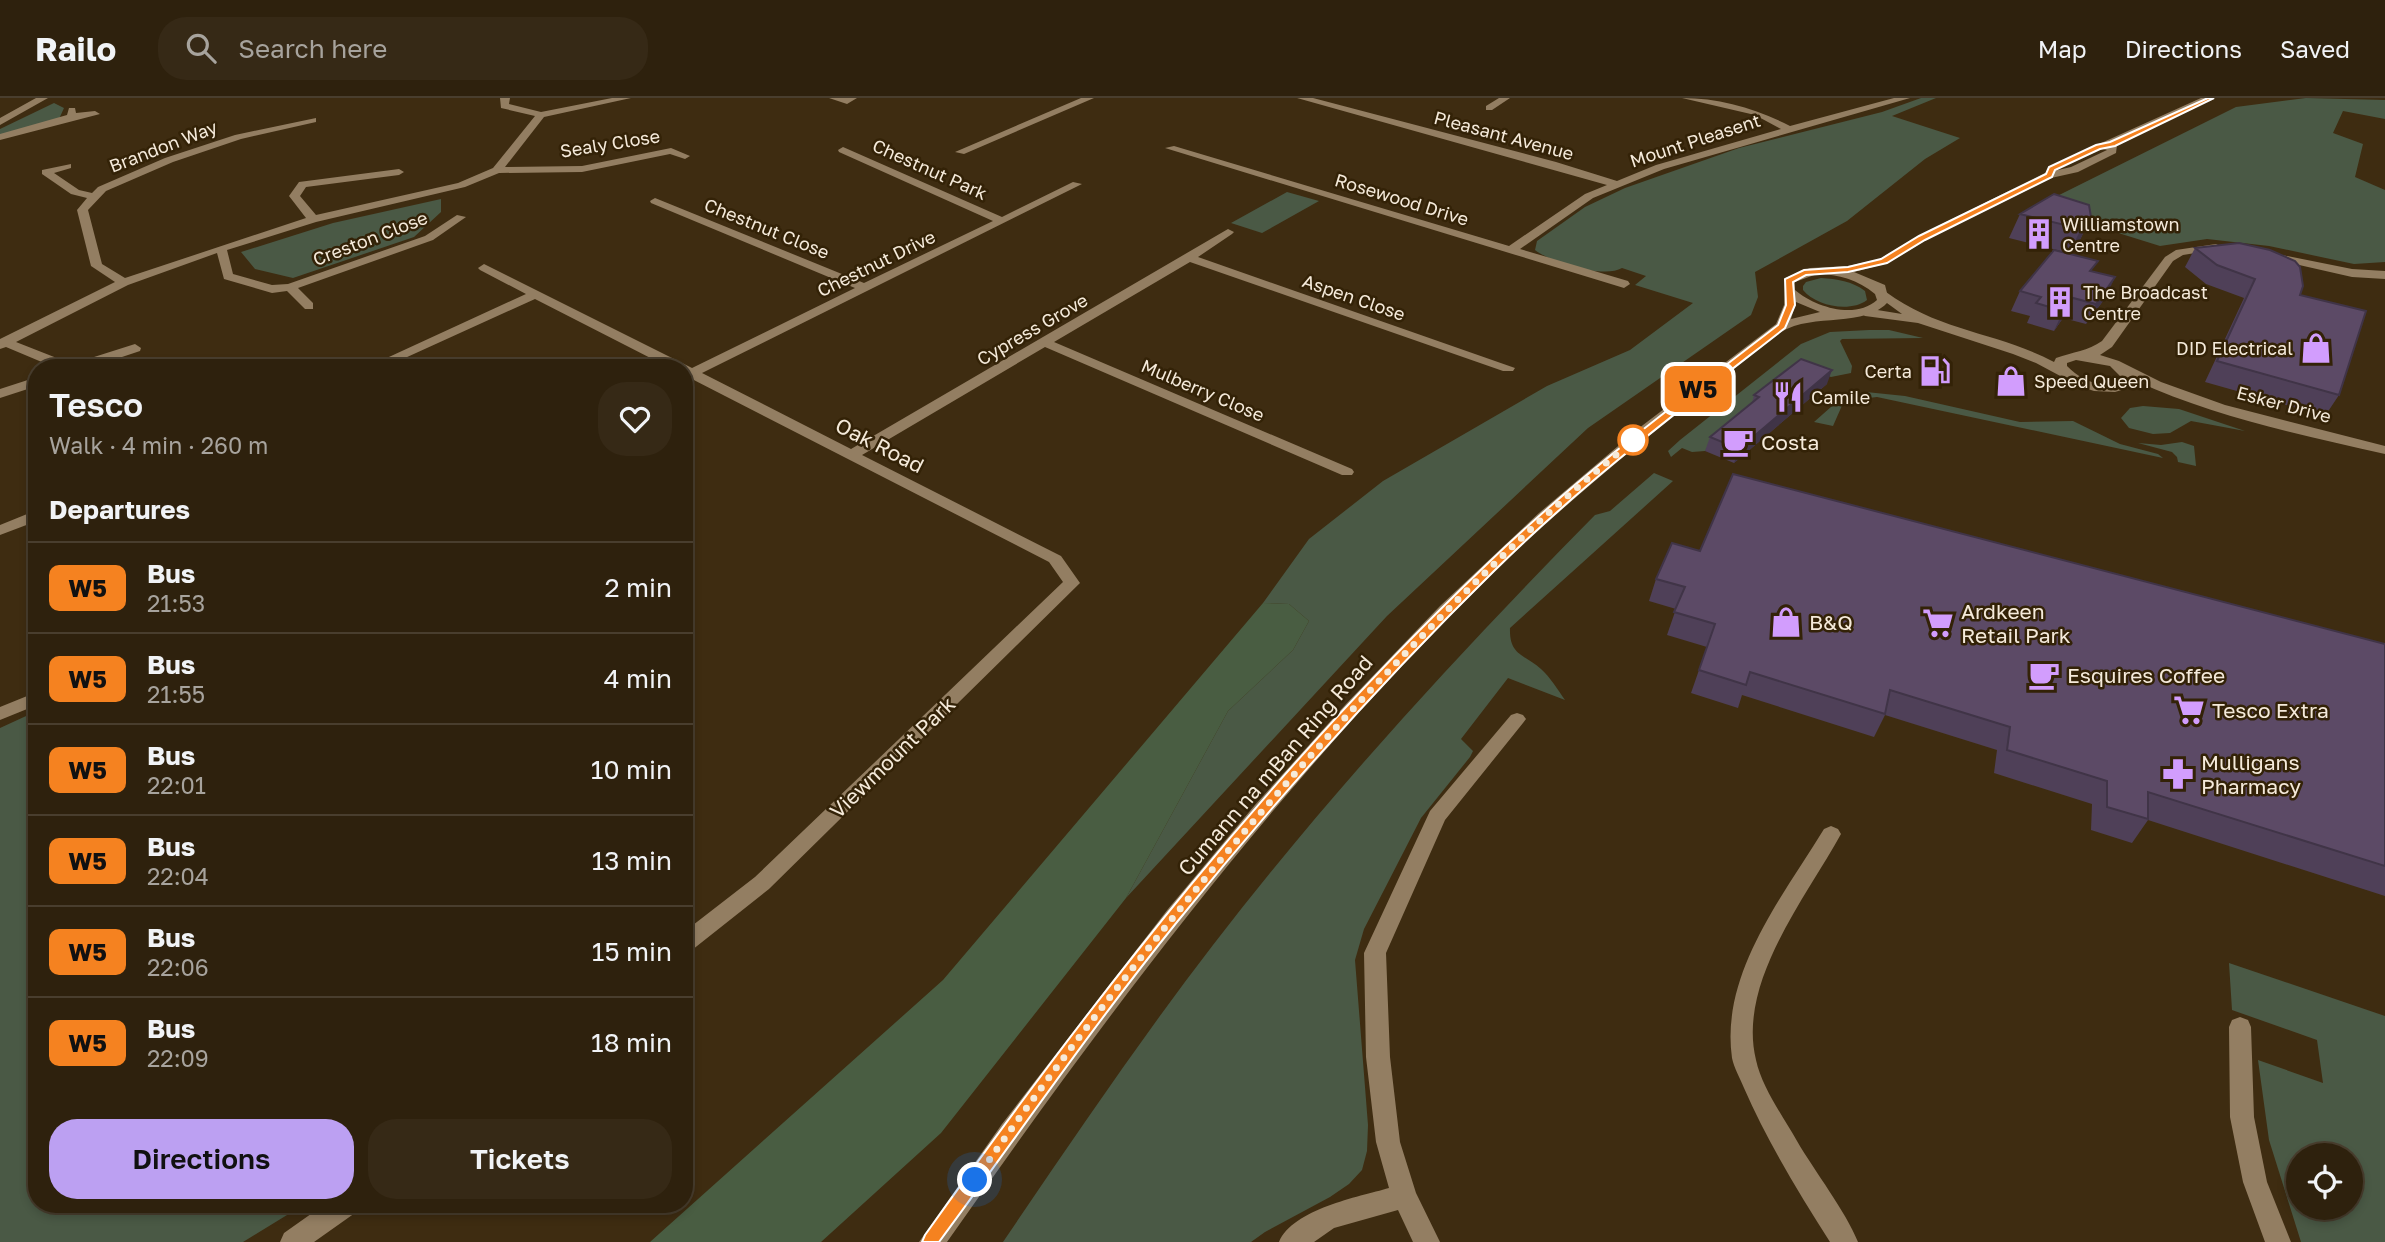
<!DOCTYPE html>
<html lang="en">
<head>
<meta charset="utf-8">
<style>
  :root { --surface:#2e210d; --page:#362916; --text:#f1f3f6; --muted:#a7a39d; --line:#493e2e; --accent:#bca0f2 }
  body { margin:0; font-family:"Golos Text",sans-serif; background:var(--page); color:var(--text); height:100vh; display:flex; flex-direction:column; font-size:26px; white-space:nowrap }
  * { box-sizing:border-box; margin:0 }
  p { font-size:23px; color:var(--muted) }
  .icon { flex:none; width:38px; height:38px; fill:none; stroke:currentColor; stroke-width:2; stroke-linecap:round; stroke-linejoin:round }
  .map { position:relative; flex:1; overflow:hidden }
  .panel { position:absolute; left:28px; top:261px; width:665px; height:854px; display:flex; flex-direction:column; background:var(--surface); border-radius:28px; box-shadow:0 4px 10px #0003,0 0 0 2px var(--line) }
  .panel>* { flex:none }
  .badge { padding:0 14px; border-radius:10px; font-size:24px; line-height:46px }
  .controls { position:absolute; left:2286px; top:1045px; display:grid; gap:14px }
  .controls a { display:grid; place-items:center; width:77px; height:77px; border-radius:50%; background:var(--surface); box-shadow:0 4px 10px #0003,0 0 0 2px var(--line); font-size:35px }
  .you { position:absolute; width:35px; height:35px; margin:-18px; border:5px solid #fff; border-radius:50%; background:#1a73e8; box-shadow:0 0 0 10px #1a73e833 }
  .map>.badge { position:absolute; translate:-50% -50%; box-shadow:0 0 0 4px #fff }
  h2 { padding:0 21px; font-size:26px; line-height:63px }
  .round { display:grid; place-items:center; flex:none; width:74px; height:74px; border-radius:28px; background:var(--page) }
  .summary { display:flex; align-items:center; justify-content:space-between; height:119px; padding:0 21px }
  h1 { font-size:33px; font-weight:600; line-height:52px }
  .primary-button { display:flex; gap:14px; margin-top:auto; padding:14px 21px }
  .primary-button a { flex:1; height:80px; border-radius:28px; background:var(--accent); color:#111; font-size:28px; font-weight:600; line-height:80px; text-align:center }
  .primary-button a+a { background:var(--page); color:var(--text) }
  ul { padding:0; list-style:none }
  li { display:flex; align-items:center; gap:21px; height:91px; padding:0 21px; border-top:2px solid var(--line) }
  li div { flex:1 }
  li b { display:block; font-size:26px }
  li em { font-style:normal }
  li .badge { min-width:77px; font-weight:700; text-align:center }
  header { display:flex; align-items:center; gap:42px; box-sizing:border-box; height:98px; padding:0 35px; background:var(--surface); border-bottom:2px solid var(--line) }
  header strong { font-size:33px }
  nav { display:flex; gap:38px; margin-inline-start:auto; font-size:24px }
  .search { width:490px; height:63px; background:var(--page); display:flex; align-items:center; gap:18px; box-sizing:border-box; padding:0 24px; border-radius:28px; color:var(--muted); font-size:26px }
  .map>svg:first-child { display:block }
  .green { fill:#4a5945; fill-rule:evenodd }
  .forest { fill:#495d42 }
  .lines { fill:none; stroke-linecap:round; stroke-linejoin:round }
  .minor { fill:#937e62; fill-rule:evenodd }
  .secondary { fill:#937e62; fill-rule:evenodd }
  .wall { fill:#4f4058 }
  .shaded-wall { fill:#403447 }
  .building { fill:#5c4a66; stroke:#403447; stroke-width:2 }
  .line { fill:#f58220; stroke:#fff; stroke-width:2 }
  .walk { stroke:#f5eada; stroke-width:7; stroke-dasharray:0 12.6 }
  .stop-dot { fill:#fff; stroke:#f58220; stroke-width:3.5 }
  .labels { text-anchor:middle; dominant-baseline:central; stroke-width:5; stroke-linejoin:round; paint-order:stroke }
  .far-street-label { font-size:18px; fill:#f5eada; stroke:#332207 }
  .far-poi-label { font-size:18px; fill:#f5eada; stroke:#332207; text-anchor:start }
  .poi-label { font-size:21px; fill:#f5eada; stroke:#332207; text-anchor:start }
  .street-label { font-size:21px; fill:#f5eada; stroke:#332207 }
</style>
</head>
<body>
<header>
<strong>Railo</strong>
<div class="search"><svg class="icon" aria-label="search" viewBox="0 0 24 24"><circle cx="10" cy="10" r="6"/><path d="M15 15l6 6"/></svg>Search here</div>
<nav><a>Map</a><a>Directions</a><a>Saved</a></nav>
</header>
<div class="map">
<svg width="2385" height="1144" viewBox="0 0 2385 1144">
  <rect width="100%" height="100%" fill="#3e2c11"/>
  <path class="green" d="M1921,0H1936L1892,18L1960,40L1925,61L1847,123L1755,174L1758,199L1751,217L1588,330L1387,518L1126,800L1228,613L1293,552L1309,523L1289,506L1263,505L1309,441L1383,383L1547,288L1630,252L1693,205L1635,187L1646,178L1622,170C1604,181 1550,164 1535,152L1537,143L1585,109L1625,90L1739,50L1882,14Z
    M2306,0L2385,2V21L2343,13L2333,35L2363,46L2355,79L2385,92V164L2354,166L2269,148L2207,141L2160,148L2035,109L2236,9Z
    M54,5L64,10L59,21L0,37V31Z
    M1287,94L1319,103L1262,135L1231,125Z
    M441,101V114L414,139L293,180L255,171L241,154L333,125Z
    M1821,180C1837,181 1852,183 1865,193L1867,202C1850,215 1816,208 1803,192V188L1806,184Z
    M1869,232H1889L1923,240L1842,241L1840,243L1852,268L1851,275L1831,279L1809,271L1705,353L1692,354L1682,350L1671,359L1668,353L1680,342L1801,246L1830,234Z
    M1866,294L1905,298L2020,324L2073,323L2120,346L2158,356L2163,360L1877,299L1844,303L1833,328L1814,324L1840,301Z
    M2143,308L2179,311L2245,333L2191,323L2170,335L2153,336L2129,330L2121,320L2130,310Z
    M2182,344L2194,348L2196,368L2178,364L2177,359L2172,354L2138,345L2161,347Z
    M1654,375L1673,383L1510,530C1509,558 1525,556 1541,571C1550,579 1558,592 1565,602L1508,580L1461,641L1473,653L1470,659L1421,720L1364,831L1355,862L1368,1027L1367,1053L1362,1072L1349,1086L1330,1099L1265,1134L1251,1144H1003C1071,1044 1139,943 1213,847C1330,695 1461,553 1595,417L1610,413Z
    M37,613V1106H305L243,1144H0V630Z
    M2229,865L2385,918V1144H2301L2269,1042L2258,962L2323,985L2317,942L2232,912ZM2298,1057H2350V1110H2298Z"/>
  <path class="forest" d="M1263,505L1289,506L1309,523L1293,552L1228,613L1126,800L941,1035L821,1144H650L943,882Z"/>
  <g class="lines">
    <path class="minor" d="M36,0H48L0,27V20Z
      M500,0H510L509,6L541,14L612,0H631L544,19L505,69L582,68L671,50L690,58L685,61L670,56L582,74L499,75L465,89L316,124L227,152L233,176L272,187L288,186L425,138L457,117L466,119L433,142L298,190L313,205V211H305L287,193L272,195L224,181L217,155L128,187L16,244L72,266L135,246L141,250L140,253L89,270H56L6,249L0,251V241L115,184L91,168L77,112L87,100L71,96L42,76V72L71,66V70L54,75L79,92L92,95L98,89L165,60L235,37L316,20V24L241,41L173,64L106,93L88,112L102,166L125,180L306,120L289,98L299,84L399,71L404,74L399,77L306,89L300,98L316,117L458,85L493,70L535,18L501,10Z
      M829,0H857L847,6Z
      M1081,0H1094L964,56L955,54Z
      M1297,0H1313L1556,64L1617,83L1656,67L1781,31L1755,17L1682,0C1720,0 1757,11 1790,28L1894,0H1910L1664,71L1593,100L1520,151L1628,183L1630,186L1624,190L1165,50L1174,48L1509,148L1585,96L1607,87Z
      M1499,0H1510L1492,12H1486V8Z
      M69,10H75L76,15L95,13L100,16L0,42V36L67,17Z
      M843,49L1002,119L1073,84L1082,86L702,275L851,351L1228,131L1234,134L1232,136L1198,159L1515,270L1513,273H1503L1190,164L1054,244L1352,371L1354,374L1352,377H1342L1045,249L862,357L1061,458L1080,485L769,791L692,852L684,855V834L755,779L1063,484L1049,464L686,278L684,270H670L535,201L383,270H365L526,196L480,172L478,170L484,166L692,270L855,190L651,105L650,103L655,100L864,185L993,123L839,54L838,52Z
      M2216,146L2222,149L2220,151L2183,157L2173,163L2112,249L2100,257L2119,263L2161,284L2225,307L2385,348V356C2301,337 2215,319 2136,283L2128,290L2115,294L2094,293L2079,288L2036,265L2013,256L1918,225L1865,218L1859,214L1865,210L1902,216L1876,197L1886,194C1940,234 1998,234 2054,264L2056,260C2073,254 2088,253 2102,243L2165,159L2176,152ZM2076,262L2110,268L2123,281C2106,294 2080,282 2067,268V265Z
      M2272,155L2352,171L2385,173V181L2352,179L2268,160V156Z
      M37,279V288L0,300V291Z
      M37,412V423L0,437V427Z
      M37,594V607L0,622V609Z
      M1517,615L1523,617L1526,621L1523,625L1445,722L1386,855L1390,959L1400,1044L1416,1095L1440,1144H1413L1398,1112L1334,1130L1314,1144H1279C1293,1111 1358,1099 1389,1090L1376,1044L1366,959L1364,855L1430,713L1511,617Z
      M1831,728L1838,731L1841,736C1806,800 1737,884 1756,962C1762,990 1783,1018 1797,1043C1815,1074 1845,1112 1858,1144H1830C1799,1095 1767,1043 1744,990C1740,980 1734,970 1732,960C1720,876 1783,798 1824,731Z
      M2240,919L2248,922L2251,929L2254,1019L2267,1084L2291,1144H2265L2243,1084L2230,1019L2229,929L2232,922Z
      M325,1106H359L355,1115L314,1144H280L284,1135Z"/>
    <path class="secondary" d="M2201,0H2213L2117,47L2116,55L2078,74L2051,80L1926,142L1888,165L1854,174L1885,187L1889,203C1865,231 1814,214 1781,234C1760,247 1741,265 1721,280C1665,323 1612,368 1559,414C1504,462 1453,515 1403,567C1234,746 1088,943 947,1144H919L1002,1026L1168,811L1255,707L1346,606L1440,508L1539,415L1643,327L1776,226L1784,207L1785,180L1810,170L1848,168L1880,161L1918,138L2045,75L2071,69L2107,52L2099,50V46ZM1817,176C1839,176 1858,182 1875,196L1877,202C1855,222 1815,209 1795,192V184ZM1796,204L1820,214L1791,221Z"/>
  </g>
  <path class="wall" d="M2020,116L2091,119L2079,144L2069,155L2009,140Z
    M2195,150L2300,197L2339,297L2325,318L2205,284L2244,200L2206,186L2185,169Z
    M2093,174L2106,199L2086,226L2063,220L2054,233L2027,225L2030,218L2011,213L2020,193Z
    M1827,286L1734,365L1705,353L1710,339L1752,305L1754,297Z
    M1700,453L2385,546V798L2148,722L2132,745L2091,732L2092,706L1994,675L1997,652L1885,617L1874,639L1742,597L1738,610L1691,595L1707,549L1667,537L1676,511L1649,503L1656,481Z"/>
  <path class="shaded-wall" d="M2091,119L2079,144L2069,155L2081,131Z
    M2115,179L2106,199L2086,226L2096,206Z
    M2073,200L2063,220L2054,233L2063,213Z
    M1832,272L1827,286L1734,365L1739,351Z"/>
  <path class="building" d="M2054,96L2089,107L2091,119L2081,131L2020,116Z
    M2239,145L2270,152L2295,163L2300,169L2303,188L2300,197L2366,213L2339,297L2217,263L2255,181L2217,167L2195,150Z
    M2054,152L2098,163L2090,173L2115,179L2096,206L2073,200L2063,213L2036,205L2041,199L2020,193Z
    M1801,261L1832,272L1739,351L1710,339L1759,299L1754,297Z
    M1733,376L2385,546V768L2148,694V721L2107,709V683L2007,652L2010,629L1890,592L1885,616L1750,574L1746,587L1699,572L1715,526L1674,514L1685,489L1656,481L1672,445L1700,453Z"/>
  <path class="line" d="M2208,0H2214L2115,48L2100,51L2055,72L2052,79L1925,142L1887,165L1848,174L1806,177L1793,184L1795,207L1785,230C1685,308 1584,384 1494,473C1382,583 1276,702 1177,824C1092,929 1016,1040 939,1144H922L925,1137C1094,899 1274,669 1486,467C1577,379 1678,304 1778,227L1786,207L1785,181L1804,172L1848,169L1881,161L1919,138L2046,76L2049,69L2096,47L2110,44Z"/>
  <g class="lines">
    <path class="walk" d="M975,1082C1091,917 1217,759 1353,611C1442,515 1535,421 1637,340L1633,342"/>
  </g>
  <defs>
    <symbol id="building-bare" viewBox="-9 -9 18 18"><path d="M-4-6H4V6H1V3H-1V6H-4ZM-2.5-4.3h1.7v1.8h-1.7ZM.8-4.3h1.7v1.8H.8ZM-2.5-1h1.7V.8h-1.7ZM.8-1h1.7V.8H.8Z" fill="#d29dfd" stroke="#332207" stroke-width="2.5" paint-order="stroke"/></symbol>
    <symbol id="shop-bare" viewBox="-9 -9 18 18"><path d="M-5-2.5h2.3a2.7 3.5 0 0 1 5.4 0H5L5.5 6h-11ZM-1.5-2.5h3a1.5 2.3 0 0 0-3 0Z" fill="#d29dfd" stroke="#332207" stroke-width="2.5" paint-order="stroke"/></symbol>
    <symbol id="fuel-bare" viewBox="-9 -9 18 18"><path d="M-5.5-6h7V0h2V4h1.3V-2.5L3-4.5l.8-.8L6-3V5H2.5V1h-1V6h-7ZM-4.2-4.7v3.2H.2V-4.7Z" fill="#d29dfd" stroke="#332207" stroke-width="2.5" paint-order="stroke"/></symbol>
    <symbol id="restaurant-bare" viewBox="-9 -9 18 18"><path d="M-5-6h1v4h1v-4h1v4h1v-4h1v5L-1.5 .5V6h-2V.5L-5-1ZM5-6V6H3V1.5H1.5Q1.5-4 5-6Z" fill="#d29dfd" stroke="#332207" stroke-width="2.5" paint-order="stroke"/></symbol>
    <symbol id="cafe-bare" viewBox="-9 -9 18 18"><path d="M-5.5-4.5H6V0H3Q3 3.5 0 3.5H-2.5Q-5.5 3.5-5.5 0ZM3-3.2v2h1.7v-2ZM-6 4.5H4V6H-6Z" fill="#d29dfd" stroke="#332207" stroke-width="2.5" paint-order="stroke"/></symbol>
    <symbol id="supermarket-bare" viewBox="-9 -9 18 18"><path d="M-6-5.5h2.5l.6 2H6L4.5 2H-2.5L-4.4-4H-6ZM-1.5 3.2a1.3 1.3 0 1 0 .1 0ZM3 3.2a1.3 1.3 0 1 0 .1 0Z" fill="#d29dfd" stroke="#332207" stroke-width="2.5" paint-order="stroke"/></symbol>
    <symbol id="pharmacy-bare" viewBox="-9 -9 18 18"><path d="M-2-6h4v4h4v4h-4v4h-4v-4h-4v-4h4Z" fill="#d29dfd" stroke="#332207" stroke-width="2.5" paint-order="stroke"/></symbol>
  </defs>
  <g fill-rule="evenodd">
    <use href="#building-bare" x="2017" y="114" width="44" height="44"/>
    <use href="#building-bare" x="2038" y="182" width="44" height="44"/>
    <use href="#shop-bare" x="2294" y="228" width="44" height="44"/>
    <use href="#fuel-bare" x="1913" y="251" width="44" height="44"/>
    <use href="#shop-bare" x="1989" y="261" width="44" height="44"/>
    <use href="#restaurant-bare" x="1766" y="277" width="44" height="44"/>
    <use href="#cafe-bare" x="1716" y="322" width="44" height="44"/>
    <use href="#shop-bare" x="1764" y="502" width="44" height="44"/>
    <use href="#supermarket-bare" x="1916" y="503" width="44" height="44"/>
    <use href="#cafe-bare" x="2022" y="555" width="44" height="44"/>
    <use href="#supermarket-bare" x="2167" y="590" width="44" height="44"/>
    <use href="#pharmacy-bare" x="2156" y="654" width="44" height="44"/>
  </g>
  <circle class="stop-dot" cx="1633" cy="342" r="14"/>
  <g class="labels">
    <g class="far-street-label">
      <text transform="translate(1504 37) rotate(15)">Pleasant Avenue</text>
      <text transform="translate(1695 42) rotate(-18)">Mount Pleasent</text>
      <text transform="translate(610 45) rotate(-9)">Sealy Close</text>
      <text transform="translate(163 48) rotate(-21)">Brandon Way</text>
      <text transform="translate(930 71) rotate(24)">Chestnut Park</text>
      <text transform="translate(1402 101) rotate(17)">Rosewood Drive</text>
      <text transform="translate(767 130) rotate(22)">Chestnut Close</text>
      <text transform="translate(370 140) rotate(-21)">Creston Close</text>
      <text transform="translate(876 165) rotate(-26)">Chestnut Drive</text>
      <text transform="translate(1354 199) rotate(19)">Aspen Close</text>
      <text transform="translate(1032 231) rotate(-30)">Cypress Grove</text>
      <text transform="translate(1203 292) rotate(23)">Mulberry Close</text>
      <text transform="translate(2284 306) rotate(15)">Esker Drive</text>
    </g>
    <g class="far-poi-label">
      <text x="2062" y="126">Williamstown<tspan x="2062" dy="21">Centre</tspan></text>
      <text x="2083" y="194">The Broadcast<tspan x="2083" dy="21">Centre</tspan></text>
      <text x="2293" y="250" text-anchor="end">DID Electrical</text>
      <text x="1912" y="273" text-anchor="end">Certa</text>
      <text x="2034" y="283">Speed Queen</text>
      <text x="1811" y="299">Camile</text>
    </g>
    <g class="poi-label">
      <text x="1761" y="344">Costa</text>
      <text x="1961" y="513">Ardkeen<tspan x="1961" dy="24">Retail Park</tspan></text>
      <text x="1809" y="524">B&amp;Q</text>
      <text x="2067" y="577">Esquires Coffee</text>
      <text x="2212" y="612">Tesco Extra</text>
      <text x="2201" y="664">Mulligans<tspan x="2201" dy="24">Pharmacy</tspan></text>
    </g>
    <g class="street-label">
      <text transform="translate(880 347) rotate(27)">Oak Road</text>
      <text transform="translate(892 659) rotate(-44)">Viewmount Park</text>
      <text transform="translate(1275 667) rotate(-49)">Cumann na mBan Ring Road</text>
    </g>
  </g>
</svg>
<div class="controls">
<a><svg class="icon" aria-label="locate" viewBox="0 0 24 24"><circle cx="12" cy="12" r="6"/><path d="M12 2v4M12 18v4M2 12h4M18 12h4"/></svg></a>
</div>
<div class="you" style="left:975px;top:1082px"></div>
<b class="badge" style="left:1698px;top:291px;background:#f58220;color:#111">W5</b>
<section class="panel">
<div class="summary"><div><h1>Tesco</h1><p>Walk · 4 min · 260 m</p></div><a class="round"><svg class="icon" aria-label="heart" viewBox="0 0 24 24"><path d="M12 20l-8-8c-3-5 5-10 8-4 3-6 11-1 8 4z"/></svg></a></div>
<h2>Departures</h2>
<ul>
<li><span class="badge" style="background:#f58220;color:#111">W5</span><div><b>Bus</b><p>21:53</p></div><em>2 min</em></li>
<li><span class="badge" style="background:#f58220;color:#111">W5</span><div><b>Bus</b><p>21:55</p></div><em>4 min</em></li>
<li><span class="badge" style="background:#f58220;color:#111">W5</span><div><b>Bus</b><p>22:01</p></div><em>10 min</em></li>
<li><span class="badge" style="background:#f58220;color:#111">W5</span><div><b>Bus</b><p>22:04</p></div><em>13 min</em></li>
<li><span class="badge" style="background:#f58220;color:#111">W5</span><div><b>Bus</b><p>22:06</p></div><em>15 min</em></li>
<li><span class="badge" style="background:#f58220;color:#111">W5</span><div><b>Bus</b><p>22:09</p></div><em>18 min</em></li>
</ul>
<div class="primary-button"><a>Directions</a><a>Tickets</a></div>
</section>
</div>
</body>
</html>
